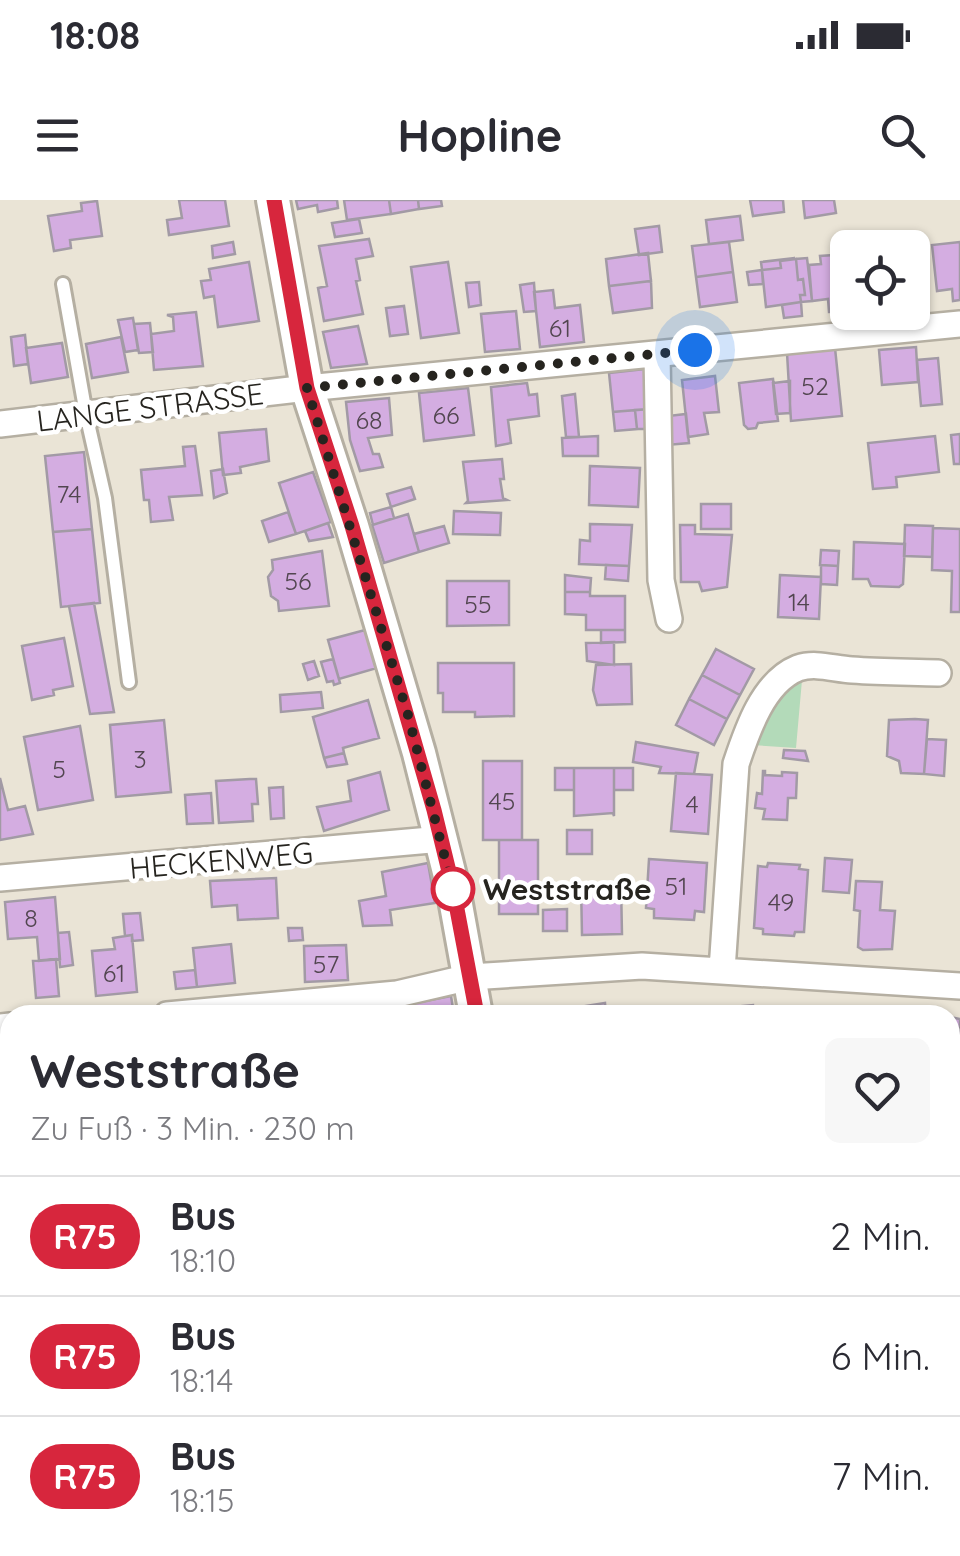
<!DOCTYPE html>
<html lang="de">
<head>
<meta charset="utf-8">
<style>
  :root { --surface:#fff; --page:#f7f7f7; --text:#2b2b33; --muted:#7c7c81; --line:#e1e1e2 }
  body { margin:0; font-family:Quicksand,sans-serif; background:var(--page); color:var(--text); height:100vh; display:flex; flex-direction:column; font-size:38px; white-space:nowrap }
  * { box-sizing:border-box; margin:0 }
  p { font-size:32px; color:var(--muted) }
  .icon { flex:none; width:55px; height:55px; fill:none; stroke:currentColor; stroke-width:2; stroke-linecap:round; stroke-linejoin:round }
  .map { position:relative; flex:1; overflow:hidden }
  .drawer { position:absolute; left:0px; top:805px; width:960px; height:552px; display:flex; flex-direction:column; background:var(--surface); border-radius:30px 30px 0 0; box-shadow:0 2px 8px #0004 }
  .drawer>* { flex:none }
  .badge { padding:0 20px; border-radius:32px; font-size:35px; line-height:65px }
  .tools { position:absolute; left:830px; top:30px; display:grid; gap:20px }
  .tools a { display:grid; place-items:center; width:100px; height:100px; border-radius:15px; background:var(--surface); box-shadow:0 2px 8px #0004; font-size:50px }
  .you { position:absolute; width:50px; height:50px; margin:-25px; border:8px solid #fff; border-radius:50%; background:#1a73e8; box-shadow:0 0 0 15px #1a73e833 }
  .map>.badge { position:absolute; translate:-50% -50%; box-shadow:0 0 0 5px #fff }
  .round { display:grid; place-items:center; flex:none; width:105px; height:105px; border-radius:15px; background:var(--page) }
  .headline { display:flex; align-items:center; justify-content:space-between; height:170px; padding:0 30px }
  h1 { font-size:48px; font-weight:700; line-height:75px }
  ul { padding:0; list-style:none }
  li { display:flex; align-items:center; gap:30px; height:120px; padding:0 30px; border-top:2px solid var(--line) }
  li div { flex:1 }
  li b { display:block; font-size:38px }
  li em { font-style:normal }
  li .badge { min-width:110px; font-weight:700; text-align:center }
  .status { display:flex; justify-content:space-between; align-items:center; height:70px; padding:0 50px; background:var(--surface); direction:ltr }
  .status svg { height:28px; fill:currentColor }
  header { display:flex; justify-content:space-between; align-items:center; height:130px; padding:0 30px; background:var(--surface); font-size:45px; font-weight:700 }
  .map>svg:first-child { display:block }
  .green { fill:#b3dab9 }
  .building { fill:#d4ade1; stroke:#a29aa5; stroke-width:2.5 }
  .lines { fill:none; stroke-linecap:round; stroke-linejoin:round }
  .service-casing { stroke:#b5afa2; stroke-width:18 }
  .minor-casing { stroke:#b5afa2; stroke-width:30 }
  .tertiary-casing { stroke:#b5afa2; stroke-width:38 }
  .service { stroke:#fff; stroke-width:12 }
  .minor { stroke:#fff; stroke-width:25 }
  .tertiary { stroke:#fff; stroke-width:32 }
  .line-casing { stroke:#fff; stroke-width:22 }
  .line { stroke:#d7263d; stroke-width:15 }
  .walk { stroke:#26241f; stroke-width:10; stroke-dasharray:0 18 }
  .stop-dot { fill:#fff; stroke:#d7263d; stroke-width:5 }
  .labels { text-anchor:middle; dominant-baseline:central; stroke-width:9; stroke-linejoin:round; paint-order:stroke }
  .number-label { font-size:25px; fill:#524650 }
  .street-label { font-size:30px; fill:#26241f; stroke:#fff }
  .stop-label { font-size:30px; font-weight:bold; fill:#26241f; stroke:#fff; text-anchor:start }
</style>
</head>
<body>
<div class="status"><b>18:08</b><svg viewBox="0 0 49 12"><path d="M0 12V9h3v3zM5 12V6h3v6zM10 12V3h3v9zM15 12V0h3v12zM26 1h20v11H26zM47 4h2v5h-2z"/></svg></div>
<header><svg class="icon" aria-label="menu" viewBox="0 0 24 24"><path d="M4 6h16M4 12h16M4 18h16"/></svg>Hopline<svg class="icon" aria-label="search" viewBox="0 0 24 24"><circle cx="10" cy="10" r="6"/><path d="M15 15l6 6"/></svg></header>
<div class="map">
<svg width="960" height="1356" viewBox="0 0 960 1356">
  <rect width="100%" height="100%" fill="#eae4d6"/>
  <path class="green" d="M802,480L796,548L752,545C763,523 774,484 802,480Z
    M10,1330V1348H87L95,1356H0V1348Z"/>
  <path class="building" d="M179,0H225L229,26L169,35L167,20L182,18Z
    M296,0H337L338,8L318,12L317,5L298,9Z
    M344,0H389L391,14L347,20Z
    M389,0H418L419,9L391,14Z
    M418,0H441L442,6L419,9Z
    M750,0H783L784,12L753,16Z
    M803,0H834L836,13L805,18Z
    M97,1L102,36L70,40L71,48L54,51L48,16L82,11L81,3Z
    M740,16L743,40L709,44L706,20Z
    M359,19L362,33L335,37L332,23Z
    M659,26L662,52L639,55L635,29Z
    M369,39L373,56L356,59L360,80L356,81L363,114L324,121L318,88L327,86L319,46Z
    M233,42L235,54L213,58L212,46Z
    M729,42L733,72L696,77L692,46Z
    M960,42V100L953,101L952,89L937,91L932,45Z
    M916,46L920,91H912V48H896Z
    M648,53L651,81L609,86L606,59Z
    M848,54V111L829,112L828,99L812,101L809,65L821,64L820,56Z
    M795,58L780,61L781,68L762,70L761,62Z
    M807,58L812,101L801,102L800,95H805L803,79L798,80L796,59Z
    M796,59L798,80L803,79L805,95H800L801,102L766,107L762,70L781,68L780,61Z
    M249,62L259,121L218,127L214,96L204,98L201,81L211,80L209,69Z
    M448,62L459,133L421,138L411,67Z
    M762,70L763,84L749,85L747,72Z
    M733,72L737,102L700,107L696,77Z
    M651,81L652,108L613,113L609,86Z
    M479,82L481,105L469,107L466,83Z
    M534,83L536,111L524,112L520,85Z
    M553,90L555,108L580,105L584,142L540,147L534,92Z
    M801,102L802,116L784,118L782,105Z
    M404,106L408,134L390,136L386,108Z
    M516,111L520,149L485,152L481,114Z
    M196,112L203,166L154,170L151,134L174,131L173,117L167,115Z
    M133,118L138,150L125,152L118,120Z
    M150,123L153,152L139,153L134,124Z
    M358,126L367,164L331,168L323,132Z
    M25,135L28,164L14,166L11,137Z
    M121,137L128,172L92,178L86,144Z
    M62,143L68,177L31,183L26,148Z
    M916,147L918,182L882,185L879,150Z
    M835,148L842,216L791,221L787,153Z
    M938,158L942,204L921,206L917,160Z
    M645,169L649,209L613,212L609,173Z
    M715,176L719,212L704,213L708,234L688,237L682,180Z
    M773,179L778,221L758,223L756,228L748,229L744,225L739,183Z
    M790,181V213L776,214L773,183Z
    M527,183L529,195L537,194L539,216L508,220L511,243L496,246L491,187Z
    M468,188L474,235L424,241L419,193Z
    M575,194L579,237H566L562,196Z
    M389,198L392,235L368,238L373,254H379L383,267L360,271L350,240L346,202Z
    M649,209L647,229H637L635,210Z
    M635,210L637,229L615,231L613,212Z
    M686,214L689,243L667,245L668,216Z
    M266,229L269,261L240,267L241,273L223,275L219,233Z
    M960,234V264H954L951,235Z
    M598,236V256H563L562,238Z
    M935,236L939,272L896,277L897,287L873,289L868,243Z
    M195,246L202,295L169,297L173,320L151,322L149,300H144L141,270L185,266L183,247Z
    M84,252L92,329L53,332L45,256Z
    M502,259L504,279H500L503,298L507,300L466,303L468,301L463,262Z
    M590,266L640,268L638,307L589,305Z
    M223,269L227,293L214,298L211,271Z
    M313,272L331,322L296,334L279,283Z
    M411,287L415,299L391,307L387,294Z
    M701,304H731V329H701Z
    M391,307L394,318L373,325L370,313Z
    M454,311L501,313L500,335L453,334Z
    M288,312L296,334L269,342L262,321Z
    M408,314L419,352L384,363L372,325Z
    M328,323L333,337L309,341L305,331Z
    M590,324L632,325L629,366L579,364L580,340L590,341Z
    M680,325H695V334L732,335L727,387L702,391L699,382H681Z
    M905,325L933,326L932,357L904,356Z
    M444,326L449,343L419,352L414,334Z
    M933,328L960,329V412H951L952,371L932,370Z
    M92,329L100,403L61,407L53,332Z
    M854,342L905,344L903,384L899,387L871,386L868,379H853Z
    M821,350L839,351L838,366L820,365Z
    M322,351L329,406L279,411L278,401L271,396L268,377L273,370L272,360Z
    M606,365L629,366L628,381L605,379Z
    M821,365L838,366L837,385L821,384Z
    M565,375L591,378L590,392H565Z
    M780,375L821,377L819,419L778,417Z
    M447,381H509V425L447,426Z
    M565,392H590V396H625V430H586V415L565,414Z
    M94,403L114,512L90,514L69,406Z
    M365,430L377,468L339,479L328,440Z
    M601,430H625V442L601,443Z
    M64,438L73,486L53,490L54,495L32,500L22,446Z
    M614,442V465L587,461L586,443Z
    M716,449L754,469L740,495L702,475Z
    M333,459L340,483L334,485L333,481L327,482L321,462Z
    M314,461L319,476L308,480L303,464Z
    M438,463H514V516L475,517V512H443V493H438Z
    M631,464L632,504L597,505L593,490L596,465Z
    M702,475L740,495L727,519L689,499Z
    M321,492L323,508L281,512L280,495Z
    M689,499L727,519L714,545L676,525Z
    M368,500L379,538L343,548L344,553L324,558L313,517Z
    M915,519L928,520L924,574L901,573L899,561L887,556L889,520Z
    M164,520L171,592L116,597L110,525Z
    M80,526L93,600L38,610L24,537Z
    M927,539L946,540L944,576L924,574Z
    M636,542L698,553L694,574L659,573L661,567L633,562Z
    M784,550L805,551L808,561L783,558Z
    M344,553L347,564L327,567L324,558Z
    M483,561H522V640H483Z
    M555,568H574V590H555Z
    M574,568H614V616L613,613L574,616Z
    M614,568H633V590H614Z
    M763,571H765V575L782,576V572L797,573L796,598H788L787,620L763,619L765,609L755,608L757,593L762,594Z
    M380,572L389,610L324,631L317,607L351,601L348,581Z
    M676,573L712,575L708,634L671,631Z
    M0,578L8,610L25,606L33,634L0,640Z
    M250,579H256L258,604H252L253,621L219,623L216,581Z
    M283,587L284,618L271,619L269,588Z
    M211,593L213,623L187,624L185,595Z
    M567,630H592V654H567Z
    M499,640H538V714H499Z
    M825,658L852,660L849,693L823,691Z
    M649,659L707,663L704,712L695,711L694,720L654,718V709L646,708Z
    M428,663L435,703L390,710L392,725L363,726L359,701L386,696L382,672Z
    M768,663L800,665L799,669L808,670L804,732H795L794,736L763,734V729L754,728L758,666L767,667Z
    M276,678L278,718L238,720L237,705L212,707L210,681Z
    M856,681L882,682L880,710L895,711L892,749L863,750L858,747L860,711L854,710Z
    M621,684L622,734L582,735L581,685Z
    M55,697L60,759L39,761L37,737L8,739L5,702Z
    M567,709V731H543V710Z
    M140,713L143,740L132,741V735L125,736L123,714Z
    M288,728H302L303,740L289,741Z
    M69,732L73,765L60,767L58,733Z
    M132,735L137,792L96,796L92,751L115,749L113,738Z
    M231,744L235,783L197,787L193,748Z
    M346,745L348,780L305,782L304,746Z
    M56,759L59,796L36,798L33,761Z
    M195,770L197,787L176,789L174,772Z
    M451,796L454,815H396L394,807Z
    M605,803L606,815H520V811L560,807L561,810Z
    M753,805L754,815H666L665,813Z
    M814,808H823L828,815H793V811L809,812Z
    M950,817L960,819V859L950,858Z
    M950,946L960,947V965L950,964Z
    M0,963H6L7,979L0,980Z
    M0,980L5,1002L10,1001V1020L9,1025L0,1027Z
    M950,1035L958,1036L955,1085L950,1084Z
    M950,1152H960V1175H950Z
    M488,1348H528L529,1355L489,1356Z
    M710,1348L711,1356H678L677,1350Z
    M710,1348H723L724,1356H711Z
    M731,1348H752V1356H731Z
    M842,1348H854L855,1356H843Z
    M933,1348H947L946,1356H933Z"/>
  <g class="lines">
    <defs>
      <path id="service" d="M63,84L86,214L105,298L129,482"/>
      <path id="minor" d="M657,154L661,380L669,419
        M0,224L307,188L960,124
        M0,678L442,639
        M722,770L736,564C747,531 763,482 798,468C816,462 834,469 852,470C881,472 909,472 938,473
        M167,815L397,794L470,777L642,766L960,786
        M0,827L10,826
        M950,1100H960
        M0,1120H10
        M0,1225L10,1238
        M115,1348L124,1356"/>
      <path id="tertiary" d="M273,0L307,188L352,326L419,553L453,688L476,815
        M552,1348L553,1356"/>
    </defs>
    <use href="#service" class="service-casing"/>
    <use href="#minor" class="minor-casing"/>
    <use href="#tertiary" class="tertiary-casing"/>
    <use href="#service" class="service"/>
    <use href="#minor" class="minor"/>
    <use href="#tertiary" class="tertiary"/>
  </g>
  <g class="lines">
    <defs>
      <path id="line" d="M274,0L307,188L352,326L434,610L453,688L477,815"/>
    </defs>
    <use href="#line" class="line-casing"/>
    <use href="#line" class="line"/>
    <path class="walk" d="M453,689L408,515L307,188L695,150"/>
  </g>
  <circle class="stop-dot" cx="453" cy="689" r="20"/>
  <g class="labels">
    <g class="number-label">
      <text x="560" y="127">61</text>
      <text x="815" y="185">52</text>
      <text x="446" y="214">66</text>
      <text x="369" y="219">68</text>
      <text x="69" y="293">74</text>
      <text x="298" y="380">56</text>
      <text x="799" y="401">14</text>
      <text x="478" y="403">55</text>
      <text x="140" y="558">3</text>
      <text x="59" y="568">5</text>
      <text x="502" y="600">45</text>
      <text x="692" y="603">4</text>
      <text x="676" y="685">51</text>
      <text x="781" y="701">49</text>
      <text x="31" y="717">8</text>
      <text x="326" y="763">57</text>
      <text x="114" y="772">61</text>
    </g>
    <g class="street-label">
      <text transform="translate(150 207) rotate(-7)">LANGE STRASSE</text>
      <text transform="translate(221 660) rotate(-5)">HECKENWEG</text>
    </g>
    <g class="stop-label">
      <text x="483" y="689">Weststraße</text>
    </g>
  </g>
</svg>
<div class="tools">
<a><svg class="icon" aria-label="locate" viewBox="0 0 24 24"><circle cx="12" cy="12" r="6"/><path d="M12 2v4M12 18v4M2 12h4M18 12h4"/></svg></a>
</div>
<div class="you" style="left:695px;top:150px"></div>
<section class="drawer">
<div class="headline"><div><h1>Weststraße</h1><p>Zu Fuß · 3 Min. · 230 m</p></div><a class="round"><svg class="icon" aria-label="heart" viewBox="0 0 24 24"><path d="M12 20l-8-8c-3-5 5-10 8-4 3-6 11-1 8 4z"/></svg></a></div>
<ul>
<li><span class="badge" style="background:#d7263d;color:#fff">R75</span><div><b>Bus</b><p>18:10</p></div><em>2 Min.</em></li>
<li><span class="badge" style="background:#d7263d;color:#fff">R75</span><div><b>Bus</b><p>18:14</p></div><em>6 Min.</em></li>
<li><span class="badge" style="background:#d7263d;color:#fff">R75</span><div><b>Bus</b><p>18:15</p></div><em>7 Min.</em></li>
</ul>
</section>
</div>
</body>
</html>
